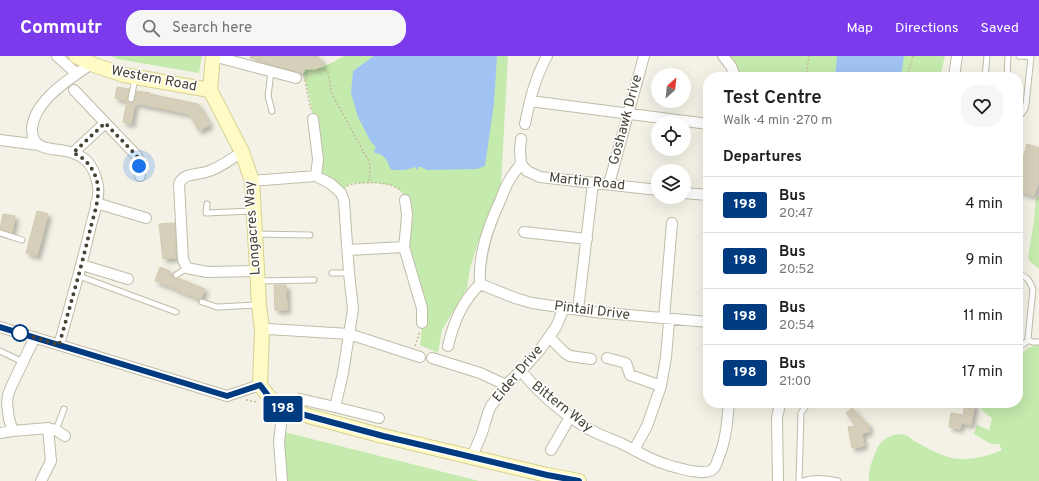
<!DOCTYPE html>
<html lang="en">
<head>
<meta charset="utf-8">
<style>
  :root { --surface:#fff; --page:#f6f6f6; --text:#202124; --muted:#757577; --line:#e0e0e0; --accent:#7c3aed }
  body { margin:0; font-family:Overpass,sans-serif; background:var(--page); color:var(--text); height:100vh; display:flex; flex-direction:column; font-size:15px; white-space:nowrap }
  * { box-sizing:border-box; margin:0 }
  p { font-size:13px; color:var(--muted) }
  .icon { flex:none; width:22px; height:22px; fill:none; stroke:currentColor; stroke-width:2; stroke-linecap:round; stroke-linejoin:round }
  .map { position:relative; flex:1; overflow:hidden }
  .side { position:absolute; left:703px; top:16px; width:320px; height:336px; display:flex; flex-direction:column; background:var(--surface); border-radius:16px; box-shadow:0 4px 16px #0002 }
  .side>* { flex:none }
  .badge { padding:0 8px; border-radius:3px; font-size:14px; line-height:26px }
  .needle { width:26px; rotate:27deg }
  .buttons { position:absolute; left:651px; top:12px; display:grid; gap:8px }
  .buttons a { display:grid; place-items:center; width:40px; height:40px; border-radius:50%; background:var(--surface); box-shadow:0 4px 16px #0002; font-size:20px }
  .you { position:absolute; width:20px; height:20px; margin:-10px; border:3px solid #fff; border-radius:50%; background:#1a73e8; box-shadow:0 0 0 6px #1a73e833 }
  .map>.badge { position:absolute; translate:-50% -50%; box-shadow:0 0 0 2px #fff }
  h2 { padding:0 20px; font-size:15px; line-height:36px }
  .round { display:grid; place-items:center; flex:none; width:42px; height:42px; border-radius:16px; background:var(--page) }
  .overview { display:flex; align-items:center; justify-content:space-between; height:68px; padding:0 20px }
  h1 { font-size:19px; font-weight:600; line-height:30px }
  ul { padding:0; list-style:none }
  li { display:flex; align-items:center; gap:12px; height:56px; padding:0 20px; border-top:1px solid var(--line) }
  li div { flex:1 }
  li b { display:block; font-size:15px }
  li em { font-style:normal }
  li .badge { min-width:44px; font-weight:700; text-align:center }
  header { display:flex; align-items:center; gap:24px; box-sizing:border-box; height:56px; padding:0 20px; background:var(--accent); color:#fff }
  header strong { font-size:19px }
  nav { display:flex; gap:22px; margin-inline-start:auto; font-size:14px }
  .search { width:280px; height:36px; background:var(--page); display:flex; align-items:center; gap:10px; box-sizing:border-box; padding:0 14px; border-radius:16px; color:var(--muted); font-size:15px }
  .map>svg:first-child { display:block }
  .green { fill:#c4eaad }
  .water { fill:#a0c3f4 }
  .building { fill:#d6d0bb; stroke:#d1caae; filter:url(#shadow) }
  .lines { fill:none; stroke-linecap:round; stroke-linejoin:round }
  .lane-casing { stroke:#c0bca8; stroke-width:7 }
  .street-casing { stroke:#c0bca8; stroke-width:12 }
  .secondary-casing { stroke:#d6d094; stroke-width:16 }
  .path { stroke:#c2bb99; stroke-width:1.5; stroke-dasharray:2 2; stroke-linecap:butt }
  .lane { stroke:#fff; stroke-width:5 }
  .street { stroke:#fff; stroke-width:10 }
  .secondary { stroke:#fffbc5; stroke-width:14 }
  .line-casing { stroke:#fff; stroke-width:9 }
  .line { stroke:#003b80; stroke-width:6 }
  .walk { stroke:#474335; stroke-width:4; stroke-dasharray:0 7.2 }
  .stop-dot { fill:#fff; stroke:#003b80; stroke-width:2 }
  .labels { text-anchor:middle; dominant-baseline:central; stroke-width:3; stroke-linejoin:round; paint-order:stroke }
  .street-label { font-size:14px; fill:#474335; stroke:#fff }
</style>
</head>
<body>
<header>
<strong>Commutr</strong>
<div class="search"><svg class="icon" aria-label="search" viewBox="0 0 24 24"><circle cx="10" cy="10" r="6"/><path d="M15 15l6 6"/></svg>Search here</div>
<nav><a>Map</a><a>Directions</a><a>Saved</a></nav>
</header>
<div class="map">
<svg width="1039" height="425" viewBox="0 0 1039 425">
  <defs>
    <filter id="shadow"><feDropShadow dx="3.5" dy="3.5" stdDeviation="2" flood-color="#0004"/></filter>
  </defs>
  <rect width="100%" height="100%" fill="#f4f2e6"/>
  <path class="green" d="M111,0H202L199,17L117,3Z
    M344,0H508L501,128L478,186L470,213L467,232L442,274L438,297L420,289L422,267L404,191L405,144C404,143 403,138 403,138C395,124 365,127 351,127L348,129L341,137L316,120V79L310,44L305,24L303,19L305,13C321,13 330,8 344,0Z
    M723,0H945L940,21H735Z
    M1039,140V213C1035,208 1031,209 1028,202L1034,165L1036,143Z
    M1037,289H1039V425H869C868,416 872,404 876,395C880,384 893,376 905,379C909,380 912,384 916,386C927,392 940,399 952,402C971,405 985,401 1002,394L999,388H991L974,378L977,369L989,374L992,362L981,354L983,347H1018V297L1025,295L1028,292Z
    M280,375L479,425H278Z"/>
  <path class="water" d="M374,0H497L494,47L485,110L477,113L427,114L421,111H418V113H416V111L405,114H391C388,106 384,97 375,97L374,95L376,91L371,86L358,61L351,37L353,15Z
    M837,0H904L902,14L898,21H835Z"/>
  <path class="building" d="M251,0H318L324,10L315,13H305L303,17L250,2Z
    M117,31L129,33L127,44L130,47L134,45L137,35L150,37V38L198,48L210,69L199,75L189,58L135,47L131,68L123,66L127,45L115,42Z
    M1027,88L1039,92V124L1034,140L1018,135V108L1021,109Z
    M37,155L48,158L37,200L26,197Z
    M3,158L15,160L12,177L0,173Z
    M175,167L176,202L163,203L159,168Z
    M160,211L170,215L169,218L172,220L175,223L178,222L205,233L201,242L199,243L175,233H176L155,225Z
    M274,229H286L287,254H275Z
    M965,347H975L971,369L961,367L960,373L949,371L951,357L963,359Z
    M852,352L860,361L864,367H868L869,376L862,377L864,390L852,392L848,371L856,370L846,357Z"/>
  <g class="lines">
    <defs>
      <path id="lane" d="M271,16L268,40L272,55
        M985,21L987,0
        M1007,21L1008,0
        M131,43L135,22
        M1018,62L1025,53L1026,48L1031,1L1019,0
        M207,148L206,157L252,155
        M0,177L22,184
        M255,178L310,179
        M332,217H349
        M1018,218C1028,221 1029,224 1033,233L1028,282C1030,287 1034,286 1039,286
        M176,219L187,212
        M79,220L176,256
        M258,225L314,224
        M202,246L217,251L258,249
        M1018,292L1029,284
        M0,295L23,306
        M56,374L64,353
        M799,425L801,357L808,347
        M802,425C814,421 825,422 838,425"/>
      <path id="street" d="M57,0L77,18
        M213,0L296,22
        M723,0L731,10L735,21
        M954,21L957,0
        M74,34L137,100L140,120
        M530,45L708,68
        M313,63L318,103L316,120
        M525,68C530,43 535,22 547,0
        M0,84L39,89
        M242,96C231,103 219,113 206,116C197,119 183,117 179,128L183,204L187,212L207,216L256,215
        M73,97L105,67
        M521,108L527,115L540,121L658,134
        M521,108L520,95L521,83
        M252,125L316,120L331,128L341,137L344,145L349,217L353,253L343,317L335,351L379,362
        M609,128L644,0
        M684,137L708,139
        M405,144L407,158L406,172L404,191L422,252V267
        M96,147L146,162
        M524,176L587,183
        M348,194L404,191
        M82,209L128,223
        M480,228L515,242L532,247L594,256L708,266
        M578,254L593,127
        M664,262L672,167
        M0,271L227,340L260,329
        M262,274L268,273L349,278L420,301
        M549,281L565,297L570,300L591,303
        M59,289C70,249 82,209 91,169C94,158 100,141 98,130C94,107 83,97 60,94C53,93 45,93 39,89C34,86 32,79 32,73C34,44 70,23 91,8
        M448,290C454,265 462,246 480,228C478,199 488,171 500,145C503,138 505,131 509,125C512,119 517,113 521,108
        M432,302L480,317L506,329
        M607,302L626,307L630,319L661,330
        M521,315C538,336 560,355 582,369C594,377 605,381 618,386C634,393 648,403 665,408C673,411 682,413 691,415C698,416 709,418 714,412C716,410 717,406 718,403C726,385 727,367 729,347
        M300,343L335,351
        M13,375L9,363L7,347L8,339L11,331L35,281
        M0,377L13,375L48,372L56,374L65,380
        M551,394L570,361
        M634,394L647,370L661,330L666,301L669,266L672,263
        M472,401L482,377L488,357L491,350L508,327L523,313L539,295L556,271L564,252
        M41,425L51,405L48,372
        M282,425L279,386L283,352
        M778,425L777,362L780,347"/>
      <path id="secondary" d="M76,0L94,9L124,19L210,34
        M213,0L210,34L242,96L252,125L259,249L262,274L260,329L276,350L301,358L383,380L547,419L579,425"/>
    </defs>
    <use href="#lane" class="lane-casing"/>
    <use href="#street" class="street-casing"/>
    <use href="#secondary" class="secondary-casing"/>
    <path class="path" d="M806,21L809,0
      M907,21L913,0
      M305,24L309,17L325,14C331,19 329,30 332,38L368,104L370,109L369,127
      M305,24L311,54
      M347,130C354,126 378,126 386,128C391,129 397,131 401,135
      M415,290L420,275
      M246,344L258,346"/>
    <use href="#lane" class="lane"/>
    <use href="#street" class="street"/>
    <use href="#secondary" class="secondary"/>
  </g>
  <g class="lines">
    <defs>
      <path id="line" d="M0,271L227,340L260,329L276,350L301,358L383,380L434,392L547,419L579,425"/>
    </defs>
    <use href="#line" class="line-casing"/>
    <use href="#line" class="line"/>
    <path class="walk" d="M20,277L59,289C70,250 81,213 90,174C93,162 99,145 98,132C97,117 87,102 73,97L105,67L137,100L139,110"/>
  </g>
  <circle class="stop-dot" cx="20" cy="277" r="8"/>
  <g class="labels">
    <g class="street-label">
      <text transform="translate(154 23) rotate(11)">Western Road</text>
      <text transform="translate(626 64) rotate(-75)">Goshawk Drive</text>
      <text transform="translate(587 126) rotate(6)">Martin Road</text>
      <text transform="translate(253 172) rotate(-94)">Longacres Way</text>
      <text transform="translate(592 255) rotate(7)">Pintail Drive</text>
      <text transform="translate(518 318) rotate(-50)">Eider Drive</text>
      <text transform="translate(562 351) rotate(38)">Bittern Way</text>
    </g>
  </g>
</svg>
<div class="buttons">
<a><svg class="needle" viewBox="-14 -14 28 28"><path d="M0-13l5 13h-10z" fill="#e53935"/><path d="M0 13l5-13h-10z" fill="#757577"/></svg></a>
<a><svg class="icon" aria-label="locate" viewBox="0 0 24 24"><circle cx="12" cy="12" r="6"/><path d="M12 2v4M12 18v4M2 12h4M18 12h4"/></svg></a>
<a><svg class="icon" aria-label="layers" viewBox="0 0 24 24"><path d="M12 4l9 5-9 5-9-5zM3 14l9 5 9-5"/></svg></a>
</div>
<div class="you" style="left:139px;top:110px"></div>
<b class="badge" style="left:283px;top:353px;background:#003b80;color:#fff">198</b>
<section class="side">
<div class="overview"><div><h1>Test Centre</h1><p>Walk · 4 min · 270 m</p></div><a class="round"><svg class="icon" aria-label="heart" viewBox="0 0 24 24"><path d="M12 20l-8-8c-3-5 5-10 8-4 3-6 11-1 8 4z"/></svg></a></div>
<h2>Departures</h2>
<ul>
<li><span class="badge" style="background:#003b80;color:#fff">198</span><div><b>Bus</b><p>20:47</p></div><em>4 min</em></li>
<li><span class="badge" style="background:#003b80;color:#fff">198</span><div><b>Bus</b><p>20:52</p></div><em>9 min</em></li>
<li><span class="badge" style="background:#003b80;color:#fff">198</span><div><b>Bus</b><p>20:54</p></div><em>11 min</em></li>
<li><span class="badge" style="background:#003b80;color:#fff">198</span><div><b>Bus</b><p>21:00</p></div><em>17 min</em></li>
</ul>
</section>
</div>
</body>
</html>
